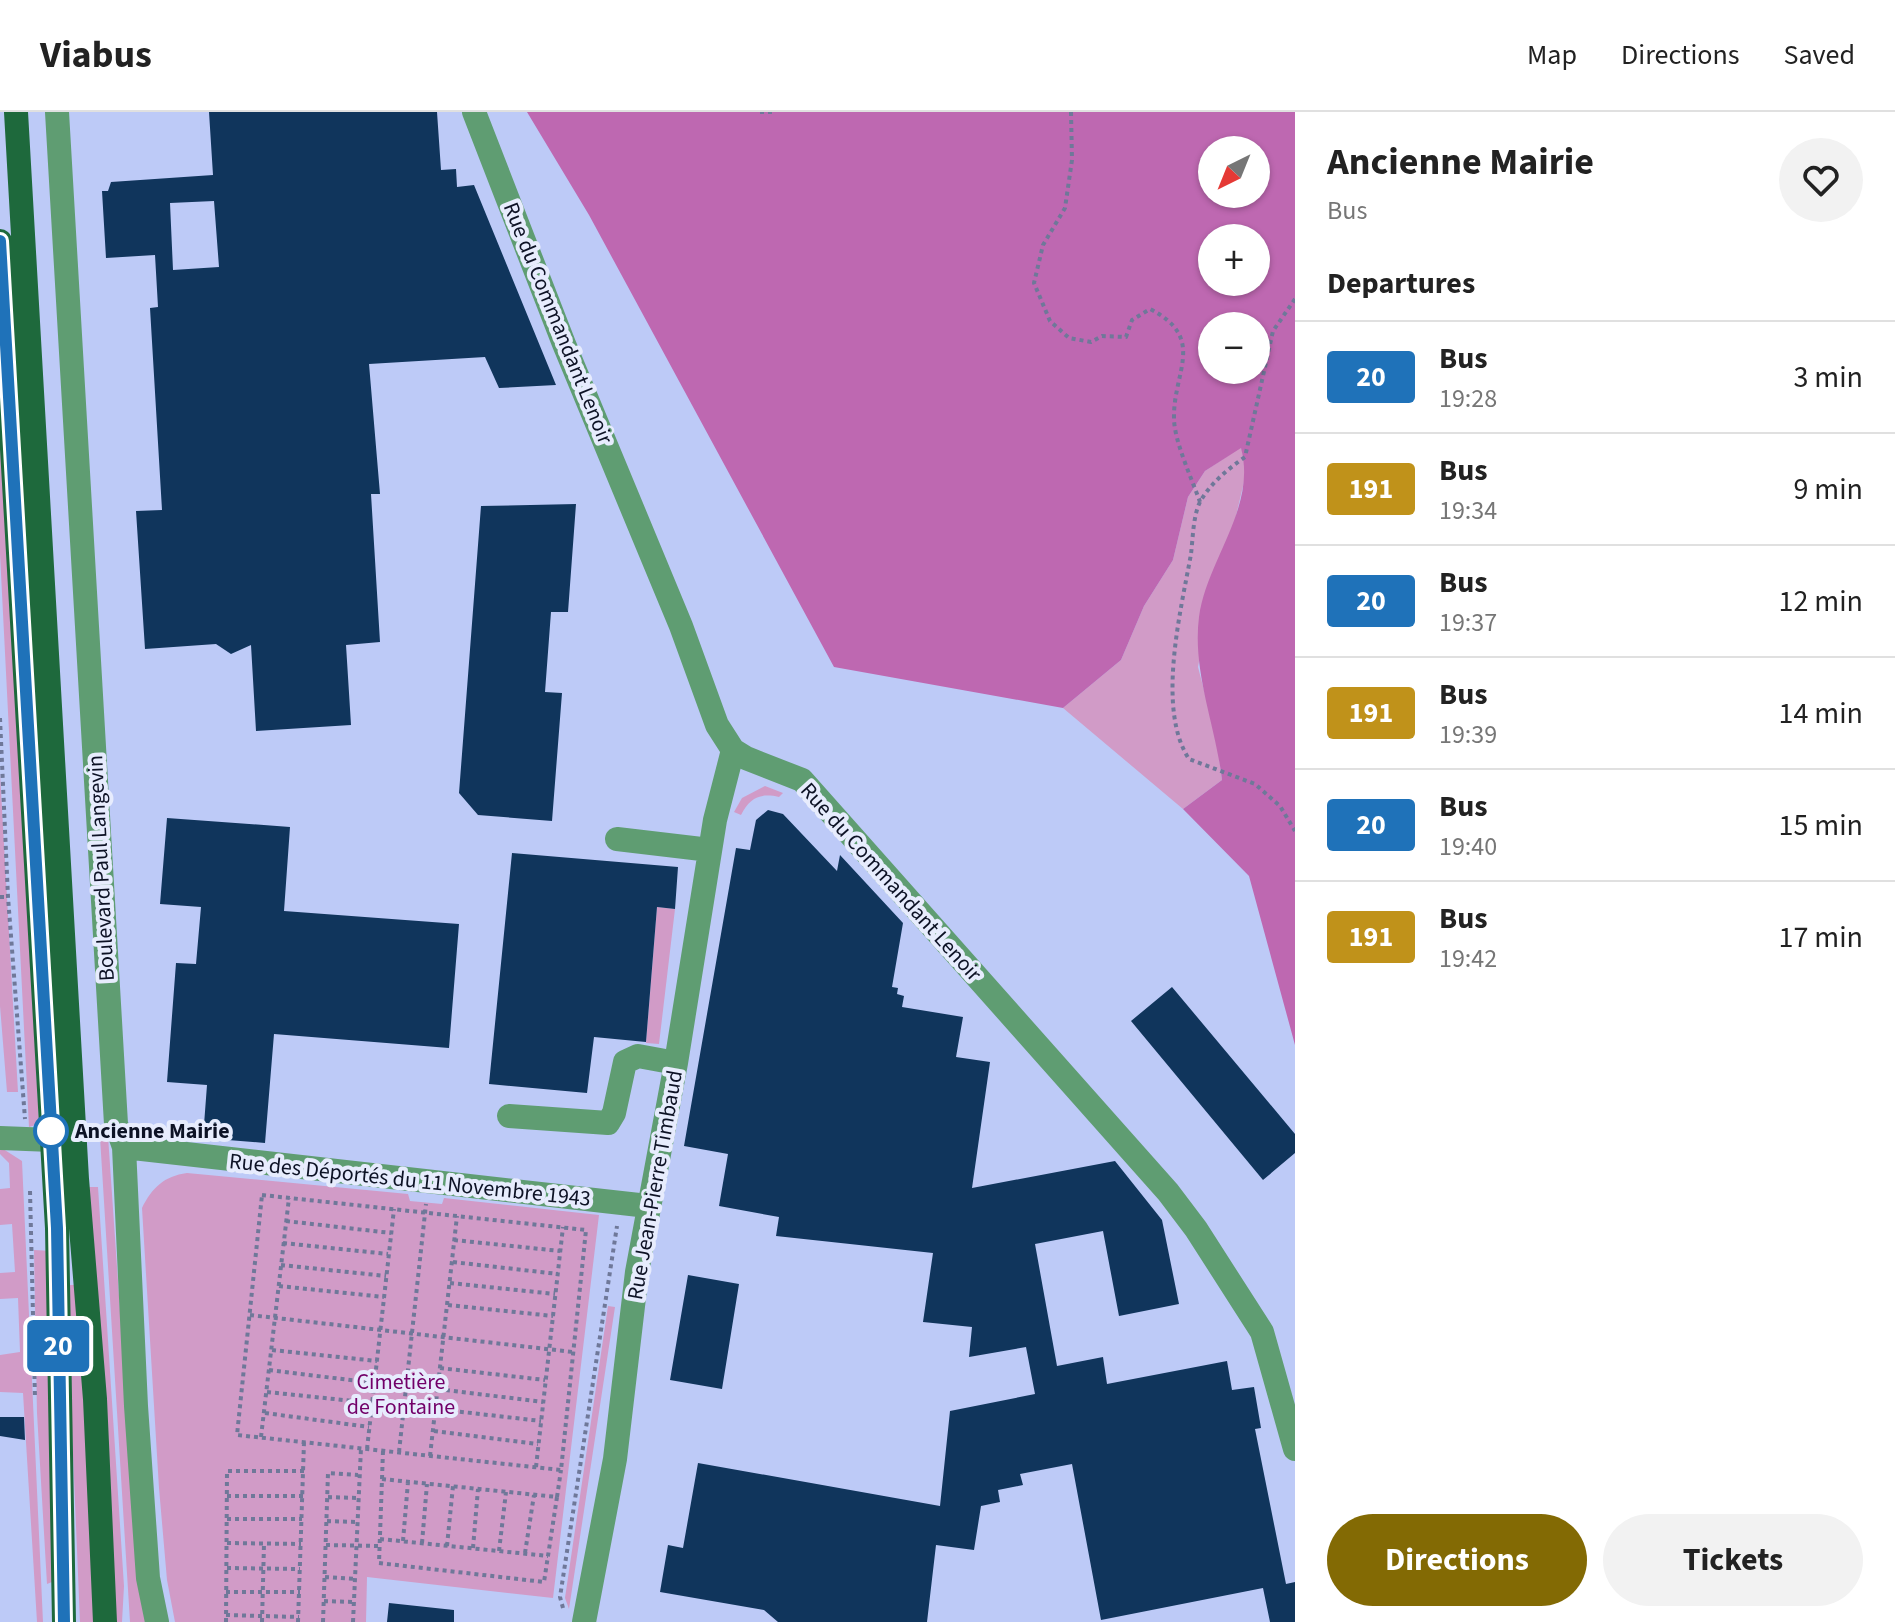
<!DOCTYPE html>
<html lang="en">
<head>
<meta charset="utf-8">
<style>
  :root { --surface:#fff; --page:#f2f2f2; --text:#222; --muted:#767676; --line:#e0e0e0; --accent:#836a04 }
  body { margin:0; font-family:"Source Sans 3",sans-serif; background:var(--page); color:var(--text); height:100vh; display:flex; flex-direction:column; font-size:30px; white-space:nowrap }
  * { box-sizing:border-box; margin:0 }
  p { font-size:26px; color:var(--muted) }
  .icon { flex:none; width:44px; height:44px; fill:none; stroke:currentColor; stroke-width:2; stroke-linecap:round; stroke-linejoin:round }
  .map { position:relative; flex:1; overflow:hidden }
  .side { display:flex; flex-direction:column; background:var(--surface); width:600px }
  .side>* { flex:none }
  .badge { padding:0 16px; border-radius:6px; font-size:28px; line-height:52px }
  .needle { width:52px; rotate:223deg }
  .buttons { position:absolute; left:1198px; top:24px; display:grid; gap:16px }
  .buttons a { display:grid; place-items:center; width:72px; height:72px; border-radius:50%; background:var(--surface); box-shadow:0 2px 6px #0004; font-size:40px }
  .map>.badge { position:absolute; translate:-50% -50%; box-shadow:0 0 0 4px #fff }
  h2 { padding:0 32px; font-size:30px; line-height:72px }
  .round { display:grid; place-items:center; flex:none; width:84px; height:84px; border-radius:42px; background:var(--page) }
  .summary { display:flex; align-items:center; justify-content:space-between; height:136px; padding:0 32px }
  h1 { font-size:38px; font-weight:700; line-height:60px }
  .button { display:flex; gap:16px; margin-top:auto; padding:16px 32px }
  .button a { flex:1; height:92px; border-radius:48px; background:var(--accent); color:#fff; font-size:32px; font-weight:700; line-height:92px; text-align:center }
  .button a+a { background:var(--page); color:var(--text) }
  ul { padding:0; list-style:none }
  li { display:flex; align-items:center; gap:24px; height:112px; padding:0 32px; border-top:2px solid var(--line) }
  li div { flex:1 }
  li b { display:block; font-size:30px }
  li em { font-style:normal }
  li .badge { min-width:88px; font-weight:700; text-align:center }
  header { display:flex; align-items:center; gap:48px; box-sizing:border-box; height:112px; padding:0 40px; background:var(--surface); border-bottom:2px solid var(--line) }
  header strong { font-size:38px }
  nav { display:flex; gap:44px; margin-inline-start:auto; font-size:28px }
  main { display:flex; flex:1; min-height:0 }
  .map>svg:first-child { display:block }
  .green { fill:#d19bc7 }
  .forest { fill:#be68b1; fill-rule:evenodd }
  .building { fill:#10355c; fill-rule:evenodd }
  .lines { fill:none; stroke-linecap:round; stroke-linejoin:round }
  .path { stroke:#6f7899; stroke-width:4; stroke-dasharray:4 4; stroke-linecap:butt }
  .minor { stroke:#5f9d72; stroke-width:24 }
  .major { stroke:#1e693c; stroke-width:24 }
  .line-casing { stroke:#fff; stroke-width:18 }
  .line { stroke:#1f72b9; stroke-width:12 }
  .stop-dot { fill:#fff; stroke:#1f72b9; stroke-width:4 }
  .labels { text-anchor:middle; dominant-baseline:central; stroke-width:8; stroke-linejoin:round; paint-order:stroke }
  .street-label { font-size:22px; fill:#0d1225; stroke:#e7ecfd }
  .stop-label { font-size:22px; font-weight:bold; fill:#0d1225; stroke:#e7ecfd; text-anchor:start }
  .park-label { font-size:22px; fill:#720069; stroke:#e7ecfd }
</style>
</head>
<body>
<header>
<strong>Viabus</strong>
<nav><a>Map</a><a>Directions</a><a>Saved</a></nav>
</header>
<main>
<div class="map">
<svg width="1295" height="1510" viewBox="0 0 1295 1510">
  <rect width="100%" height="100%" fill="#bdcaf7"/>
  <path class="green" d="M0,250L39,1012L29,1015L0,442Z
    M1241,335L1247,357L1232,421L1218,448L1198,555L1217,628L1222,668L1183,697L1063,596L1121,548L1144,494L1173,448L1188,385L1205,359Z
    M0,661L18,980H7L0,894Z
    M765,674L783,681L779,685C761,681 750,685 741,703L734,700L742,686Z
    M657,795L675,797L659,932L646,931Z
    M108,1024L138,1460L146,1510H130L100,1025Z
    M0,1035L22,1049L43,1510H37L23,1281L0,1280V1243L20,1240L18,1186L0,1187V1161L15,1160L12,1112L0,1113V1077L10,1076L9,1051L0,1042Z
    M187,1061L408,1082L410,1089L442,1092L444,1086L599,1103L553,1486L367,1465L366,1510H175L167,1468L159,1376L142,1096C152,1076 164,1064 187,1061Z
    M85,1075H98L124,1474L122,1510H113Z
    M34,1138L52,1139V1470L47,1472L37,1301Z
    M66,1173H75L80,1178L95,1510H80Z
    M608,1194L615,1195L569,1497L565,1486Z"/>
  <path class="forest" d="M527,0H1295V933L1249,764L1183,697L1222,668C1216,614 1192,560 1199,505C1207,447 1257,396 1241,336L1205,359L1188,385L1173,448L1144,494L1121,548L1063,596L834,555L589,103ZM1212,38H1256V82H1212ZM1212,126H1256V170H1212ZM1212,214H1256V258H1212Z"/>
  <path class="building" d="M209,0H437L441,58L456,57L457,75L474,73L556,273L499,276L485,245L369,252L380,382H371L380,530L346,533L351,613L256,619L251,533L231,542L216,532L145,537L136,399L162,398L150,196L158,195L155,143L106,146L102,79H108L111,70L213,63ZM214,89L219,155L173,158L170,91Z
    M576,392L568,500H551L545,580L562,581L552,709L478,703L459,681L481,394Z
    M768,698L783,702L837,759L840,743L903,811L892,875L898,876L897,882L904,884L902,895L963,905L956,945L990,950L972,1076L1115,1049L1162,1108L1179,1192L1119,1204L1103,1119L1035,1132L1057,1254L1103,1245L1107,1272L1227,1249L1232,1278L1254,1275L1261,1316L1255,1317L1286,1472L1295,1470V1510H1270L1263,1476L1101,1508L1072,1352L1020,1362L1023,1373L998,1378L1000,1390L981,1394L974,1438L936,1433L927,1510H778L764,1498L660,1480L668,1433L683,1436L698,1351L940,1394L950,1299L1035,1282L1026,1235L969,1245L972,1215L923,1210L933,1141L776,1124L779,1105L719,1094L728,1042L684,1034L736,736L750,738L756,708Z
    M167,706L290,715L284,799L459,812L449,936L274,922L265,1031L203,1026L207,973L167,970L176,851L196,852L201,795L160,792Z
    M512,741L678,755L675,797L657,795L646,930L594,925L587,981L489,972Z
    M1172,875L1295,1022V1041L1263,1068L1131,909Z
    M688,1163L739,1172L722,1277L670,1268Z
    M0,1305H24L25,1328L0,1324Z
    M389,1491L454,1498V1510H387Z"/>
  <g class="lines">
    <path class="path" d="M760,0H774
      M1071,0L1072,48L1065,96L1043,133L1034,171L1050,209L1069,226L1091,230L1102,224L1126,225L1132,208L1150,197C1207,226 1173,260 1174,306C1174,329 1192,367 1200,390
      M1295,187L1273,219L1245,345C1228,357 1212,370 1201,388C1193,402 1193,426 1191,442C1181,498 1156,597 1189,647L1255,672L1280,694L1295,719
      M0,606L8,785L25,1007
      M0,785H8
      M30,1079L35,1286
      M262,1083L586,1118L561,1358L237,1323Z
      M286,1109L391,1121
      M454,1128L560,1139
      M283,1131L388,1142
      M453,1150L558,1162
      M281,1153L386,1164
      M450,1171L555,1182
      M279,1174L384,1185
      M448,1193L553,1204
      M250,1203L573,1240
      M272,1238L377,1249
      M440,1256L545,1268
      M269,1258L374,1271
      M438,1277L543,1290
      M267,1280L372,1291
      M436,1297L541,1309
      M265,1301L369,1315
      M434,1319L538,1332
      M261,1325L289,1086
      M367,1337L394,1097
      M399,1340L426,1092
      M430,1344L457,1104
      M536,1355L563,1115
      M382,1367L557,1385L544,1470L379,1451Z
      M382,1367L383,1339
      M227,1384H303
      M328,1385L357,1386
      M557,1385L561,1358
      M227,1407H302
      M327,1409L357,1410
      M380,1427L548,1444
      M403,1429L408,1370
      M227,1431L301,1432
      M422,1431L427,1372
      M326,1433L380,1434
      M447,1434L453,1374
      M473,1436L478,1377
      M499,1439L506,1380
      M525,1441L534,1383
      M227,1456L300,1457
      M325,1465L355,1467
      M226,1480H300
      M324,1489L354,1490
      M563,1496L560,1485L617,1114
      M226,1503L299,1505
      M226,1510L227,1359H304
      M262,1510L264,1432
      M298,1510L304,1330
      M323,1510L328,1361L358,1363
      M353,1510L361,1336"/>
    <path class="minor" d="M57,0L116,1012L124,1035L136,1294L148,1466L157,1510
      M474,0L564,232L681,514L717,613L733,638L746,646L802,668L1168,1080L1196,1117L1262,1220L1295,1337
      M617,727L710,738
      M509,1004L608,1011L614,1001L625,950L638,944L676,951
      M0,1026L52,1028
      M124,1035L648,1094
      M584,1510L615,1347L637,1160L676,951L715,708L733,638"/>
    <path class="major" d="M16,0L77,1067L95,1287L105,1510
      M0,129L57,1116L64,1510"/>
  </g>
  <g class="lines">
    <defs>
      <path id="line" d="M0,129L57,1116L64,1510"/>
    </defs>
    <use href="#line" class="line-casing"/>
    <use href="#line" class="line"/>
  </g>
  <circle class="stop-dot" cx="51" cy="1019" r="16"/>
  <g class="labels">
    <g class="street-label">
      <text transform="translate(558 211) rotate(68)">Rue du Commandant Lenoir</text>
      <text transform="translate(101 756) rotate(-93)">Boulevard Paul Langevin</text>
      <text transform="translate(891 770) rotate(48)">Rue du Commandant Lenoir</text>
      <text transform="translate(410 1068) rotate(6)">Rue des Déportés du 11 Novembre 1943</text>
      <text transform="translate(655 1073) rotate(-80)">Rue Jean-Pierre Timbaud</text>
    </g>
    <g class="stop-label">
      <text x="75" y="1019">Ancienne Mairie</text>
    </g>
    <g class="park-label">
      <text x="401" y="1270">Cimetière<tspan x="401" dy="25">de Fontaine</tspan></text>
    </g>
  </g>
</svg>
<div class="buttons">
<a><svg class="needle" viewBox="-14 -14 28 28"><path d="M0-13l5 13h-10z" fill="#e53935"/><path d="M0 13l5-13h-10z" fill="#767676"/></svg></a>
<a>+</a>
<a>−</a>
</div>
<b class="badge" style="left:58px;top:1234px;background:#1f72b9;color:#fff">20</b>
</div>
<section class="side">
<div class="summary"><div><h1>Ancienne Mairie</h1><p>Bus</p></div><a class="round"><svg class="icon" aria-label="heart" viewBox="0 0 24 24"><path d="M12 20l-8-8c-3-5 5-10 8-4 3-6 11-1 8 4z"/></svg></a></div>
<h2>Departures</h2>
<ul>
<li><span class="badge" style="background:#1f72b9;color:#fff">20</span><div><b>Bus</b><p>19:28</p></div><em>3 min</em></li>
<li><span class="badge" style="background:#c0921a;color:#fff">191</span><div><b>Bus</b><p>19:34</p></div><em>9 min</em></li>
<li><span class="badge" style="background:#1f72b9;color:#fff">20</span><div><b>Bus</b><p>19:37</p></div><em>12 min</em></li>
<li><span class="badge" style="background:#c0921a;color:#fff">191</span><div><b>Bus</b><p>19:39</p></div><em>14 min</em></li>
<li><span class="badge" style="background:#1f72b9;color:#fff">20</span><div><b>Bus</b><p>19:40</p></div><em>15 min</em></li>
<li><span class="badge" style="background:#c0921a;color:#fff">191</span><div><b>Bus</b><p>19:42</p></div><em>17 min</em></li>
</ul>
<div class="button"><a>Directions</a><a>Tickets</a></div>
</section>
</main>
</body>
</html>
